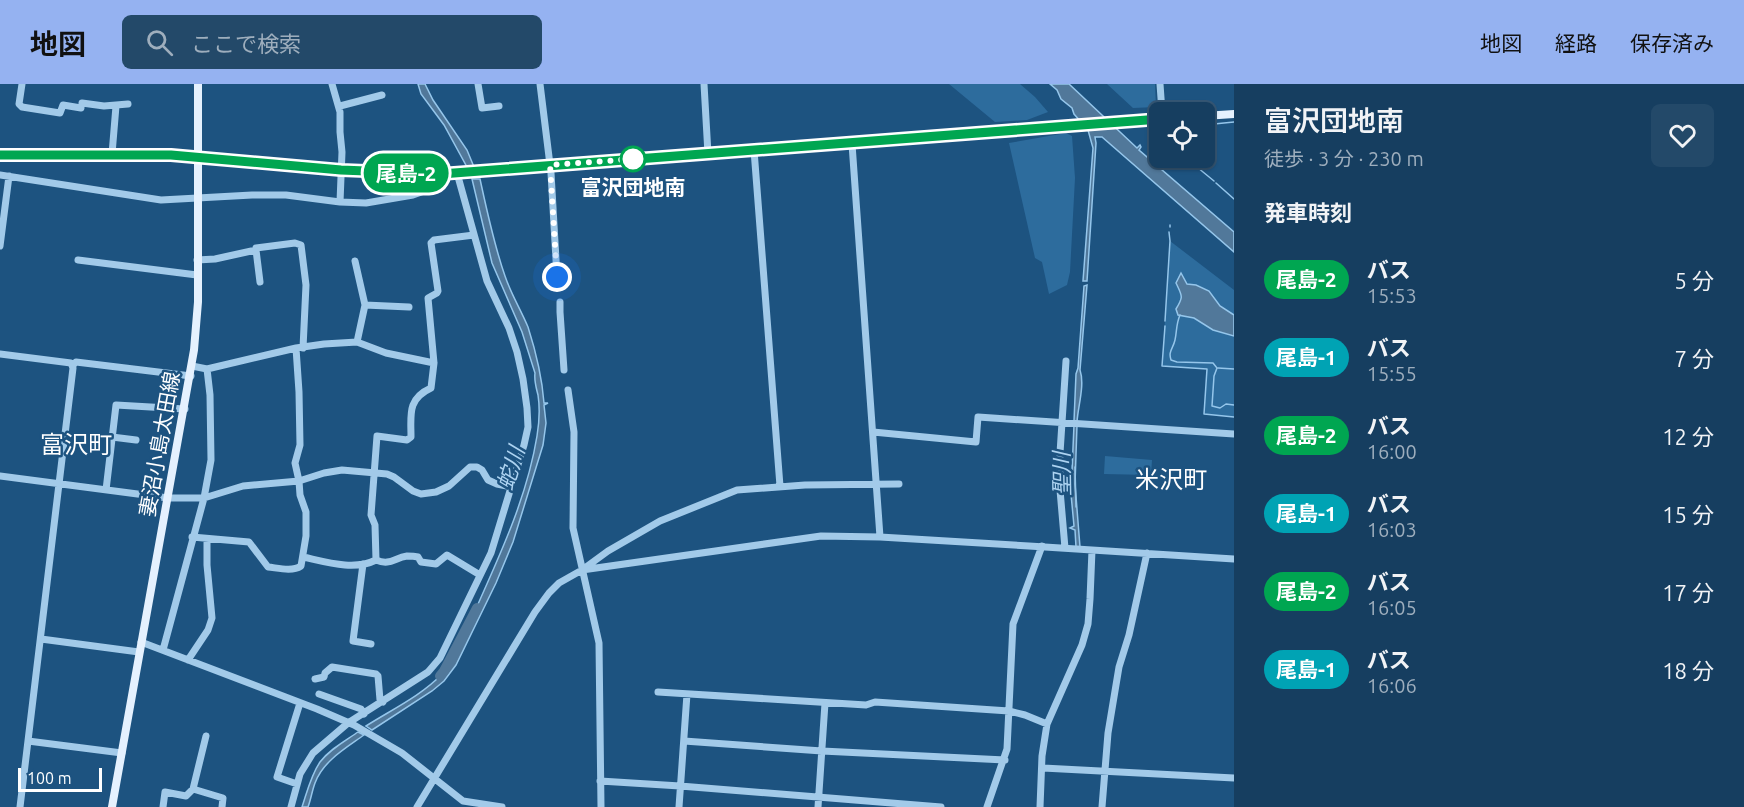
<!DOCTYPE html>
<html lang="ja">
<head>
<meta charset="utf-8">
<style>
  :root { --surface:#163e60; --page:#234969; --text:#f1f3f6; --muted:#9eaebd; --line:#355775; --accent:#95b2f1 }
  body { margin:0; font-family:Ubuntu,"Noto Sans JP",sans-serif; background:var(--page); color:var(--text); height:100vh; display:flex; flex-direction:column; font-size:22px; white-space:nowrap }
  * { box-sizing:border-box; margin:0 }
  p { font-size:20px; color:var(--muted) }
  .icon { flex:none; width:33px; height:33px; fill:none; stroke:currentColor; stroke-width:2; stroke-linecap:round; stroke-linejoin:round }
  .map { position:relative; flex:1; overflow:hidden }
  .details { display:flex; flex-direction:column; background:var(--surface); width:510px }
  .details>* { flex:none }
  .badge { padding:0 12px; border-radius:20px; font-size:21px; line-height:39px }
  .controls { position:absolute; left:1149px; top:18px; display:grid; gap:12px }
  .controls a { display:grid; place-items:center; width:66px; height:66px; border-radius:9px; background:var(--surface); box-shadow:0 2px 4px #0004,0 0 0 2px var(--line); font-size:30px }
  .scale { position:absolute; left:18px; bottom:15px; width:84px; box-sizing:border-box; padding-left:6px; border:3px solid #fff; border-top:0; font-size:16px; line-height:21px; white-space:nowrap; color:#fff; -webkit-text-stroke:4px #1d5380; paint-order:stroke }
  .you { position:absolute; width:30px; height:30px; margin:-15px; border:4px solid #fff; border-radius:50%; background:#1a73e8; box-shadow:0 0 0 9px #1a73e833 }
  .map>.badge { position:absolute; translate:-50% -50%; box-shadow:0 0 0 3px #fff }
  h2 { padding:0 30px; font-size:22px; line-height:54px }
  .round { display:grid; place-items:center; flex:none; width:63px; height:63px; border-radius:9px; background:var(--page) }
  .head { display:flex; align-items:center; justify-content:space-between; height:102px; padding:0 30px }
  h1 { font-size:28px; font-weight:600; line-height:45px }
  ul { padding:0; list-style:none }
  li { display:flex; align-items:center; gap:18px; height:78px; padding:0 30px }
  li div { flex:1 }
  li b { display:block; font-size:22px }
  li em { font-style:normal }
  li .badge { min-width:66px; font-weight:700; text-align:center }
  header { display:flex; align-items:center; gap:36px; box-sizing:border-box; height:84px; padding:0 30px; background:var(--accent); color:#111 }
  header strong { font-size:28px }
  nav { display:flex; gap:33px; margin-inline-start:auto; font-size:21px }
  .search { width:420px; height:54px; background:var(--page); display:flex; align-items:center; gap:15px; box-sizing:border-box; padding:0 21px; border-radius:9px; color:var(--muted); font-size:22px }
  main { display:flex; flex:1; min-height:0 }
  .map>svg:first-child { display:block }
  .green { fill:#2d6c9d }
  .water { fill:#51789a; stroke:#95c6eb; stroke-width:1.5 }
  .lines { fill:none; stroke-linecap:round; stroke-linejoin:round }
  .stream { stroke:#95c6eb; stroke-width:1.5 }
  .river { stroke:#51789a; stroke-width:10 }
  .minor { stroke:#a2cae9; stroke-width:7 }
  .major { stroke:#e5f1fe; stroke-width:8 }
  .line-casing { stroke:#fff; stroke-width:14 }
  .line { stroke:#00a651; stroke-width:9 }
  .walk { stroke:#fff; stroke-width:6; stroke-dasharray:0 10.8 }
  .stop-dot { fill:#fff; stroke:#00a651; stroke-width:3 }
  .labels { text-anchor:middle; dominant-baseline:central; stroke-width:5; stroke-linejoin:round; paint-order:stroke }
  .stop-label { font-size:21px; font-weight:bold; fill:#fff; stroke:#1d5380 }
  .street-label { font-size:21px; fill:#fff; stroke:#1d5380 }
  .water-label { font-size:22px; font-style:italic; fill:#add3f1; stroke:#1d5380 }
  .quarter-label { font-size:24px; fill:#fff; stroke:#1d5380 }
</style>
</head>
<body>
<header>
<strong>地図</strong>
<div class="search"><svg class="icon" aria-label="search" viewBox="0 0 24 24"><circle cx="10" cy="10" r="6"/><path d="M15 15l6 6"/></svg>ここで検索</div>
<nav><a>地図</a><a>経路</a><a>保存済み</a></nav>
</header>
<main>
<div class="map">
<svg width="1234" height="723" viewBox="0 0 1234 723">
  <rect width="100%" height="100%" fill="#1d5380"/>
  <path class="green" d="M949,0H1020L1035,13L1048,28L1027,36L995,38Z
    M1107,0H1155L1156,23L1133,24Z
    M1066,49L1072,52L1075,94L1070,188L1067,201L1049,210L1042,178L1035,174L1009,59Z
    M1170,157L1234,206V333L1204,330L1207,285L1162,282Z
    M1105,372L1152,376L1151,391L1104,390Z"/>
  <path class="water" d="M418,0H425L433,16L467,66L474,83H467L444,41L421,10Z
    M1050,0H1069L1137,64L1140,61L1141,63L1139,66L1234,148V168L1102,53H1095L1096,59L1087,197H1083L1093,64L1088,46L1074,30L1072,24L1061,15L1057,6Z
    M472,95H480C487,127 494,161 505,192C511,210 521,226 528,243C536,268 542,293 544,319H548L544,321L546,339L543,361L513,458L496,499L456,581L444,597L432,607L372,646L366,642C391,626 421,612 442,590C454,576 466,547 474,529C499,473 527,414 537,352C539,340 540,324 538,311C536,303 534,297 535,289L522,248L492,179Z
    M1181,189L1187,200L1196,201L1209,207L1220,222L1234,231V252L1213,246L1194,234L1178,231L1176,225C1184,212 1182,212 1176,199Z
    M1087,201L1080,286C1085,301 1078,322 1077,338L1074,337L1076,290L1078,284L1084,202Z
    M1074,341H1077L1075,400L1080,463H1076L1075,446L1070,444L1074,442L1071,410Z
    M358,648L364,651C346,664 323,677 315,699C312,707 311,715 308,723H302C307,708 311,691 320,678C330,665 345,657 358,648Z"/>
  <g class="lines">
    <path class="stream" d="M1204,41L1234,38
      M1153,50L1160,46
      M1186,74L1214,97
      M1216,99L1234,115
      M1170,143V141
      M1180,231C1176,240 1177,247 1175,256C1173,265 1168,267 1171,276L1177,278L1213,279L1217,284L1214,292L1212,322L1220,324L1226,320L1234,321
      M1165,237L1170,157L1169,148
      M1165,242L1162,282L1207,285L1204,330L1234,333
      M1218,284L1234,285
      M1075,383L1076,423"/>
    <path class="river" d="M440,592L444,587L477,524"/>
    <path class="minor" d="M22,0L19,20L22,23L60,29L63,21L81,24
      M332,0L340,28V48L342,68L340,118
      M478,0L482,24L499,22
      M540,0L551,89L557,193L560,203
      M704,0L708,70
      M1160,0L1162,28
      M82,19L104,22L128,20
      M340,22L382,11
      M852,60L880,453
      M754,66L780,402
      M112,70L116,22
      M0,91L161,116L252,111H286L340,118L366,119L413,111L427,106L438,100L441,90
      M0,162L9,92
      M256,166L260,198
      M78,176L197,191
      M197,176L215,175L256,166V164L295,159L301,161L306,201L303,264
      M355,177L365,221L357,258
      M560,218V228L564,286
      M365,221L409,223
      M0,270L71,279L73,284L20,723
      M73,281L76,278L191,292
      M192,282L207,285L296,264L324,260L357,258L386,269L434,279
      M568,306L574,348L573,444L599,559L601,723
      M873,348L976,358L978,333L1234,350
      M112,353L136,356
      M0,392L168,414H204L243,402L299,397L324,389L342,386L387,390L394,393L413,407L421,410L436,408L449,402L470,383H477L482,386L488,396L497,400L511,403
      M106,406L116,321L185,325
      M192,453L249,458L268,483C278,484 292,488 301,482L306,452V428L300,411L299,397L295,379L300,361L299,308L296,264
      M1065,464L1060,406V369L1066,277
      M303,473C326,478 354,487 376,476C390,482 394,474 407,472C410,472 414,472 418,473L421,478L436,480L447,471L480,491
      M376,476L375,441L371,431L377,352L407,356L411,353C411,331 407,315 431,304L434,279L428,214L437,209L438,207L431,159L434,156L474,151
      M363,480L353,557L371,560
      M582,486L821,452L880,453L1029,462L1234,475
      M41,555L139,568
      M141,558L317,625L354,641L402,669L463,717L502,723
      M163,566L204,414L211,376L210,311L207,285
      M188,576L208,546L212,534L207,481V455
      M315,595L324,593L325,589L332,583L376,590L378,592L380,616L383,618
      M658,608L866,621L875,618L1009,627L1025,631L1047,640
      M319,610L361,625L364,630
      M28,657L122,669
      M684,657L822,667L1005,676
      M1043,684L1234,694
      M600,697L680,702L941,723
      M297,700L277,693L300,619
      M193,705L223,714L222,723
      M163,723L165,708L186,712L193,705L206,652
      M291,723L300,690L313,669L348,639L428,588L440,574L491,469L524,361L528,343L527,324L523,295L517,268L509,244L487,197L457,89
      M417,723L535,528L549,509L559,499L582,486L608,467L660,437L737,406L805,401L899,400
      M679,723L687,610
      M818,723L825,619
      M987,723L1007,665L1013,540L1042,462
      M1040,723L1042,672L1047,640L1082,561L1088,540L1090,515L1092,466
      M1102,723L1108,649L1119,583L1129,551L1147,469"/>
    <path class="major" d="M1204,32L1234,30
      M0,71H171L341,86L441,90L1160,35
      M112,723L194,266L198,218V0"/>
  </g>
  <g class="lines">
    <defs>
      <path id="line" d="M0,71H171L341,86L441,90L1160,35"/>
    </defs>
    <use href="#line" class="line-casing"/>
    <use href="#line" class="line"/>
    <path class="walk" d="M557,193L550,81L633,75"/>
  </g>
  <circle class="stop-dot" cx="633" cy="75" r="12"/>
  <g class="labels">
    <g class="stop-label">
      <text x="633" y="103">富沢団地南</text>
    </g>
    <g class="street-label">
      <text transform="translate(159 360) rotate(-80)">妻沼小島太田線</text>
    </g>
    <g class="water-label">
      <text transform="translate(510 384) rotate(-73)">蛇川</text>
      <text transform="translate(1061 390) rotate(-91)">聖川</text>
    </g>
    <g class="quarter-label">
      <text x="76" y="360">富沢町</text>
      <text x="1171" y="395">米沢町</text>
    </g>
  </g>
</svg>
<div class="controls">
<a><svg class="icon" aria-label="locate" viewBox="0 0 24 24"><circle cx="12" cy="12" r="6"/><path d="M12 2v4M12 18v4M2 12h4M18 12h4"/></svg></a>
</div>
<div class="scale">100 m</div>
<div class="you" style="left:557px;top:193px"></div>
<b class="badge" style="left:406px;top:89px;background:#00a651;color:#fff">尾島-2</b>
</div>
<section class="details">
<div class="head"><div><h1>富沢団地南</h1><p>徒歩 · 3 分 · 230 m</p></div><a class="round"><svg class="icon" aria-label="heart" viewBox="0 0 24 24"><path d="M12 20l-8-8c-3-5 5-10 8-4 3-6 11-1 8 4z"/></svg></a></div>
<h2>発車時刻</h2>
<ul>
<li><span class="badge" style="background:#00a651;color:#fff">尾島-2</span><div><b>バス</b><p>15:53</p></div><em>5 分</em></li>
<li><span class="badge" style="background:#00a3b4;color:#fff">尾島-1</span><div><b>バス</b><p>15:55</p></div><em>7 分</em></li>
<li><span class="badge" style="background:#00a651;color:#fff">尾島-2</span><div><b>バス</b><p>16:00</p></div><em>12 分</em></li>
<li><span class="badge" style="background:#00a3b4;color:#fff">尾島-1</span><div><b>バス</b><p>16:03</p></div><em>15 分</em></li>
<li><span class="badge" style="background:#00a651;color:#fff">尾島-2</span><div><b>バス</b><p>16:05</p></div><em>17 分</em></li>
<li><span class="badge" style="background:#00a3b4;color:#fff">尾島-1</span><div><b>バス</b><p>16:06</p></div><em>18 分</em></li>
</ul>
</section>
</main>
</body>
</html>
